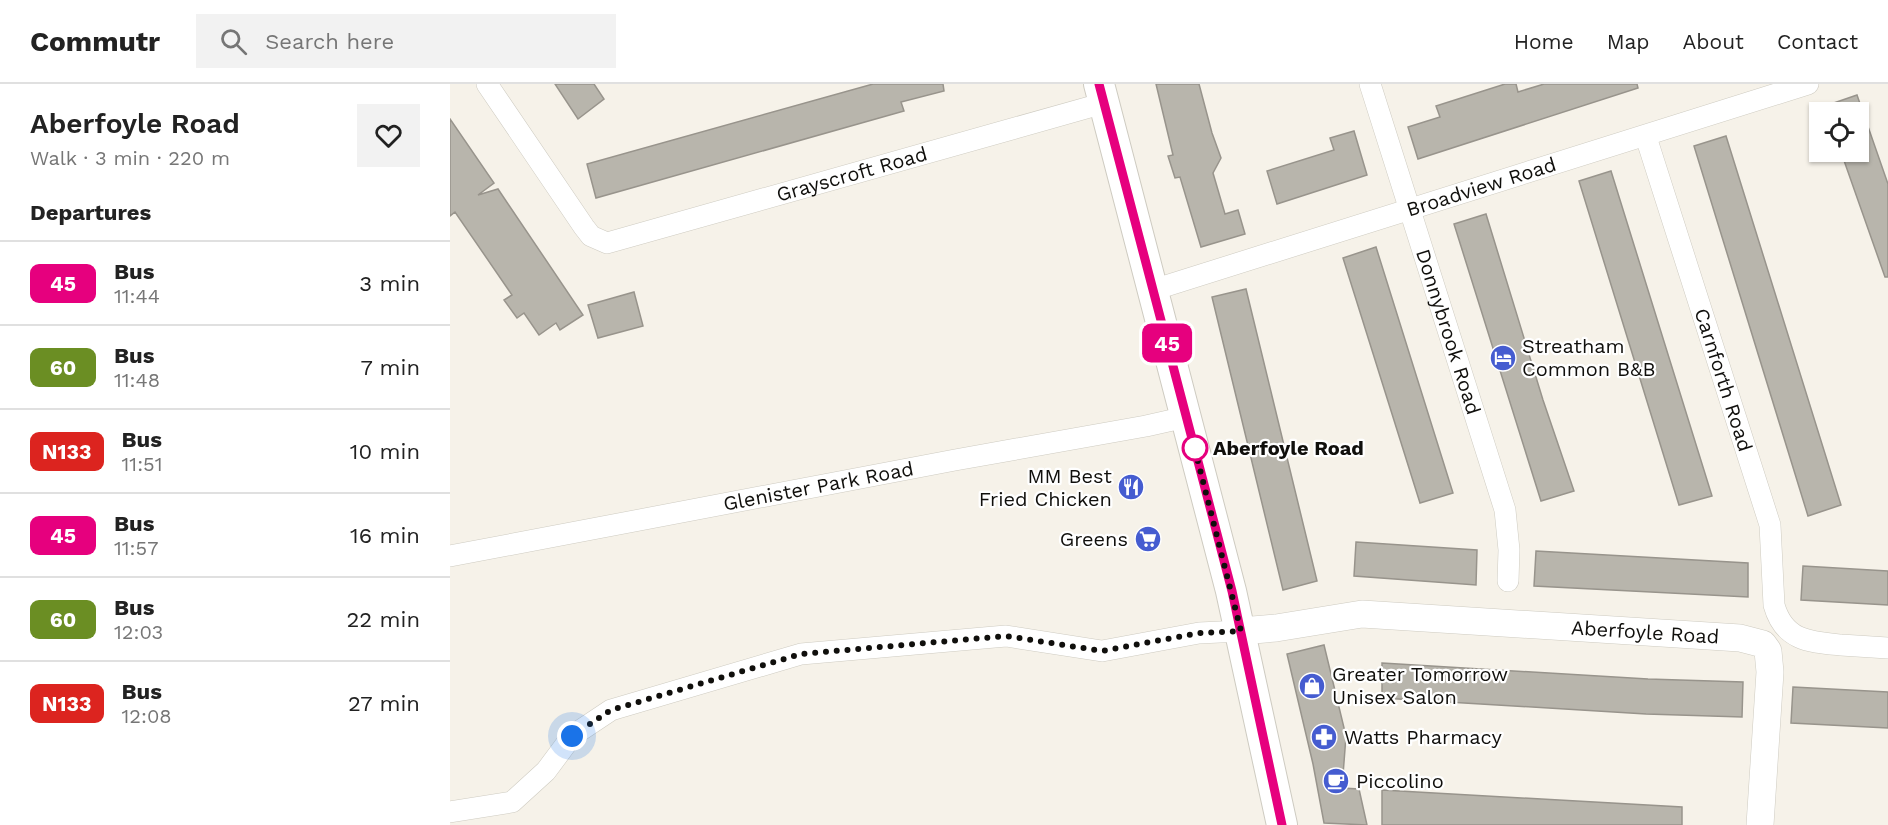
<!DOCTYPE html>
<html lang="en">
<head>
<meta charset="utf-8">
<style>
  :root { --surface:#fff; --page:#f2f2f2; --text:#222; --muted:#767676; --line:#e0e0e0 }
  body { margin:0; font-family:"Work Sans",sans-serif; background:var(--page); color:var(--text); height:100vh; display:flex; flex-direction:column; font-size:22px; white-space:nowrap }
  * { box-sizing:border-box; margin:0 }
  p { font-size:20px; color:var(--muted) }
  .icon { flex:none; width:33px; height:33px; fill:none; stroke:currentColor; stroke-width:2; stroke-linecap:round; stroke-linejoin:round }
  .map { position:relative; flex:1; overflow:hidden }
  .drawer { display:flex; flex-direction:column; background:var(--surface); width:450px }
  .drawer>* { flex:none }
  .badge { padding:0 12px; border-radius:9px; font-size:21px; line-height:39px }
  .tools { position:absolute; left:1359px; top:18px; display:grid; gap:12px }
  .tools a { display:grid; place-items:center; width:60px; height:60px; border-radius:0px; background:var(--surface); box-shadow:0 2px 4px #0004; font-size:30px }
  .you { position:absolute; width:30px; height:30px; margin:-15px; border:4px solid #fff; border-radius:50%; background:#1a73e8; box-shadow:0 0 0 9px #1a73e833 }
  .map>.badge { position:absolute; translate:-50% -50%; box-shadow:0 0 0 3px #fff }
  h2 { padding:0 30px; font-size:22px; line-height:54px }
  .round { display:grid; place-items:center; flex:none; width:63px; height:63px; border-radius:0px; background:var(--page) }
  .overview { display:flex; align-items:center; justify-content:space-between; height:102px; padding:0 30px }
  h1 { font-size:28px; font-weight:600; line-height:45px }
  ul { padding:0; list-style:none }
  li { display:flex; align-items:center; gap:18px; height:84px; padding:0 30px; border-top:2px solid var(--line) }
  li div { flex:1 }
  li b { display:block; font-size:22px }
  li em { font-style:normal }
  li .badge { min-width:66px; font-weight:700; text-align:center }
  header { display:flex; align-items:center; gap:36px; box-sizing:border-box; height:84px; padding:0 30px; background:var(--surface); border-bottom:2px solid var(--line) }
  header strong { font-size:28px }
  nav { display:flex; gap:33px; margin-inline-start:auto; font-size:21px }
  .search { width:420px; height:54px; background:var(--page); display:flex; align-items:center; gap:15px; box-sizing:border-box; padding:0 21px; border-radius:0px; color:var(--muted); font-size:22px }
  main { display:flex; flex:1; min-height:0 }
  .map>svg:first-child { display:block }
  .building { fill:#b8b5ac; stroke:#98948c; stroke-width:1.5 }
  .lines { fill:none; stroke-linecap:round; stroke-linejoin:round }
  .minor-casing { stroke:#cecbc1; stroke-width:22 }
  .tertiary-casing { stroke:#cecbc1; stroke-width:28 }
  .secondary-casing { stroke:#cecbc1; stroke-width:32 }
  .minor { stroke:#fff; stroke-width:21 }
  .tertiary { stroke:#fff; stroke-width:27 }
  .secondary { stroke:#fff; stroke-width:30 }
  .line-casing { stroke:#fff; stroke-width:14 }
  .line { stroke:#e6007e; stroke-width:9 }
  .walk { stroke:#100f0c; stroke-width:6; stroke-dasharray:0 10.8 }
  .stop-dot { fill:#fff; stroke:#e6007e; stroke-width:3 }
  .labels { text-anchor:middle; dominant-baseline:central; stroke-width:4.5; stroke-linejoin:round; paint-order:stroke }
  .street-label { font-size:20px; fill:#100f0c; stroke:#fff }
  .poi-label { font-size:20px; fill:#100f0c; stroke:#fff; text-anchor:start }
  .stop-label { font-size:20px; font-weight:bold; fill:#100f0c; stroke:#fff; text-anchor:start }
</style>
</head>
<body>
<header>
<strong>Commutr</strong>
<div class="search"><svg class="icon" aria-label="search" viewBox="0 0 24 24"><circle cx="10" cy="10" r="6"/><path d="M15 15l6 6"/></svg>Search here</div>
<nav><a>Home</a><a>Map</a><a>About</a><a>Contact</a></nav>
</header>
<main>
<section class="drawer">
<div class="overview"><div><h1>Aberfoyle Road</h1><p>Walk · 3 min · 220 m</p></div><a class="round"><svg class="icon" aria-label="heart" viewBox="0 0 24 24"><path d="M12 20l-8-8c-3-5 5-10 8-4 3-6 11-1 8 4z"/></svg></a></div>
<h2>Departures</h2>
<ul>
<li><span class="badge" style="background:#e6007e;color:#fff">45</span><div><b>Bus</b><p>11:44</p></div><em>3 min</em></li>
<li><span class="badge" style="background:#6b8e23;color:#fff">60</span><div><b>Bus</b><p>11:48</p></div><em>7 min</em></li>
<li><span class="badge" style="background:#dc241f;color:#fff">N133</span><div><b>Bus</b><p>11:51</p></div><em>10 min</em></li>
<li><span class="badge" style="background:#e6007e;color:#fff">45</span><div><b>Bus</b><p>11:57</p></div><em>16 min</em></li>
<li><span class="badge" style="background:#6b8e23;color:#fff">60</span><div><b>Bus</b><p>12:03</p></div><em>22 min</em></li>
<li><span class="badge" style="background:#dc241f;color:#fff">N133</span><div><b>Bus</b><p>12:08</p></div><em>27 min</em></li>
</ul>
</section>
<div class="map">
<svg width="1438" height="741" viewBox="0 0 1438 741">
  <rect width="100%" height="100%" fill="#f6f2e9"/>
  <path class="building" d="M105,0H144L154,15L128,35Z
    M423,0H493L494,7L451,18L454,27L146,114L137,80Z
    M706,0H749L762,49L771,74L763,89L775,130L788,126L795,150L751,163L730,93L725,94L718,72L723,71Z
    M1055,0H1066L1068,8L1094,0H1187L1188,4L968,75L958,43L990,33L986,22Z
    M1407,11L1438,100V193H1435L1391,68H1408V28H1377L1375,22Z
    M0,35L44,99L28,111L48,105L133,231L110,246L106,239L89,251L74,229L67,234L54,216L62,211L5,128L0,132Z
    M904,47L917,91L827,120L817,87L884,66L880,54Z
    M1276,52L1391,421L1358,432L1244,62Z
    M1161,87L1262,412L1229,421L1129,97Z
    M1036,130L1093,316L1124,407L1091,417L1004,140Z
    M926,163L1003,409L970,419L893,174Z
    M796,205L867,497L833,506L762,213Z
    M184,208L193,242L148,254L138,221Z
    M906,458L1027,466L1026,501L904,492Z
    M1086,467L1298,479V513L1084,502Z
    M1353,482L1438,487V521L1351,516Z
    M874,561L896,652L892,704L909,705L917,741L874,739L863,680L837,570Z
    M932,579L1198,595L1293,598L1292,633L1196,630L932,614Z
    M1343,603L1438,608V644L1341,639Z
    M932,706L1232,723V741H932Z"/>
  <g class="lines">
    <defs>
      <g id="minor">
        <path id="s1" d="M37,0L134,143L141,152L157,159L654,19"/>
        <path id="s2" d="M920,0L1055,426L1059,466L1058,497"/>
        <path id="s3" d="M1196,53L1320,441L1324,521C1334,557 1360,558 1391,561C1407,562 1422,563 1438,564"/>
        <path id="s4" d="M703,206L1358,0"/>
        <path id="s5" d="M0,472L505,376L696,342L736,333"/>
        <path d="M0,728L62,718L96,687L122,652L161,626L351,570L556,552L652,567L749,549L791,547"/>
      </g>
      <g id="tertiary">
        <path id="s6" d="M791,547L826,544L912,530L1290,554L1313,560L1318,567L1320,588L1310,741"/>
      </g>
      <path id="secondary" d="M649,0L781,507L832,741"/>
    </defs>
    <use href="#minor" class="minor-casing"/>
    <use href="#tertiary" class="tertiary-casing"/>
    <use href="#secondary" class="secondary-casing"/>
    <use href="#minor" class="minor"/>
    <use href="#tertiary" class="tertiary"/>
    <use href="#secondary" class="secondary"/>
  </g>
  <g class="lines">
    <defs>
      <path id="line" d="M649,0L782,507L832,741"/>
    </defs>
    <use href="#line" class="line-casing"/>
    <use href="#line" class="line"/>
    <path class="walk" d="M122,652L161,626L351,570L556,552L652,567L749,549L791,547L742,354L745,364"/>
  </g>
  <defs>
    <symbol id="hotel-disc" viewBox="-11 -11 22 22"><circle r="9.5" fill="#455cd0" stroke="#fff"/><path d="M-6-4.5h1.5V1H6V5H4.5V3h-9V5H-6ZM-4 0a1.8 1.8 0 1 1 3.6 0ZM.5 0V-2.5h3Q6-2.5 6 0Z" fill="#fff"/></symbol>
    <symbol id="restaurant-disc" viewBox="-11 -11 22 22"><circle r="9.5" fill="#455cd0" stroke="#fff"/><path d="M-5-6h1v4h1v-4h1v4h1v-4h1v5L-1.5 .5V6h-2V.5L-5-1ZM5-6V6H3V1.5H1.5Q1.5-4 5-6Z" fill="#fff"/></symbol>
    <symbol id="supermarket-disc" viewBox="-11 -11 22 22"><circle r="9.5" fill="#455cd0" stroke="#fff"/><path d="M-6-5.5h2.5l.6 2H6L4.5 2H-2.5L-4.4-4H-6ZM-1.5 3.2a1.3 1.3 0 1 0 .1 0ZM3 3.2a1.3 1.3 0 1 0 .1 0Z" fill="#fff"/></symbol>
    <symbol id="shop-disc" viewBox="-11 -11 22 22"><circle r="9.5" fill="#455cd0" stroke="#fff"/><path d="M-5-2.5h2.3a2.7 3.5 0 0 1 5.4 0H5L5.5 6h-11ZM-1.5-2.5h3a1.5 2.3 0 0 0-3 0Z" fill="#fff"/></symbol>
    <symbol id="pharmacy-disc" viewBox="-11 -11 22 22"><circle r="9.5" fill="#455cd0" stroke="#fff"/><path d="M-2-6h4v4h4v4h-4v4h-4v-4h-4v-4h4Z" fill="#fff"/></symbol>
    <symbol id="cafe-disc" viewBox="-11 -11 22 22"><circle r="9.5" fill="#455cd0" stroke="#fff"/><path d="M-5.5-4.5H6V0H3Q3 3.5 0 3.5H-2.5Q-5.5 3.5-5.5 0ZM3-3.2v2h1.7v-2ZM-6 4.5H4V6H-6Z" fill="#fff"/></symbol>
  </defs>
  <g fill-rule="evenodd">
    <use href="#hotel-disc" x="1038" y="259" width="30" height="30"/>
    <use href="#restaurant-disc" x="666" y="388" width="30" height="30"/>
    <use href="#supermarket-disc" x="683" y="440" width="30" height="30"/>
    <use href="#shop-disc" x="847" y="587" width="30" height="30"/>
    <use href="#pharmacy-disc" x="859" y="638" width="30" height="30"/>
    <use href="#cafe-disc" x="871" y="682" width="30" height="30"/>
  </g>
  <circle class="stop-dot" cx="745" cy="364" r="12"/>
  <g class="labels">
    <g class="street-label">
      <text stroke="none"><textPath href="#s1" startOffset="456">Grayscroft Road</textPath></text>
      <text stroke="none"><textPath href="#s4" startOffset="344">Broadview Road</textPath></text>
      <text stroke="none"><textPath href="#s2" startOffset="260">Donnybrook Road</textPath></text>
      <text stroke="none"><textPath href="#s3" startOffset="255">Carnforth Road</textPath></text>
      <text stroke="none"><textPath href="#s5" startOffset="375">Glenister Park Road</textPath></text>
      <text stroke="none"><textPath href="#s6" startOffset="406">Aberfoyle Road</textPath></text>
    </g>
    <g class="poi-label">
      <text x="1072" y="262">Streatham<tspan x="1072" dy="23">Common B&amp;B</tspan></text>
      <text x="662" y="392" text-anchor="end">MM Best<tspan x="662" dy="23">Fried Chicken</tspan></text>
      <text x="678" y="455" text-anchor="end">Greens</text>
      <text x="882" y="590">Greater Tomorrow<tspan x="882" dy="23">Unisex Salon</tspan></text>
      <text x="894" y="653">Watts Pharmacy</text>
      <text x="906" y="697">Piccolino</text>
    </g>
    <g class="stop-label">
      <text x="763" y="364">Aberfoyle Road</text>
    </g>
  </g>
</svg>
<div class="tools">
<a><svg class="icon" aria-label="locate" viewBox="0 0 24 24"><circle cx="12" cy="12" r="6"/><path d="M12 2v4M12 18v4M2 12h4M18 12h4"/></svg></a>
</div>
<div class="you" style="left:122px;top:652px"></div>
<b class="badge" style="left:717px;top:259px;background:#e6007e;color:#fff">45</b>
</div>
</main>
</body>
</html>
